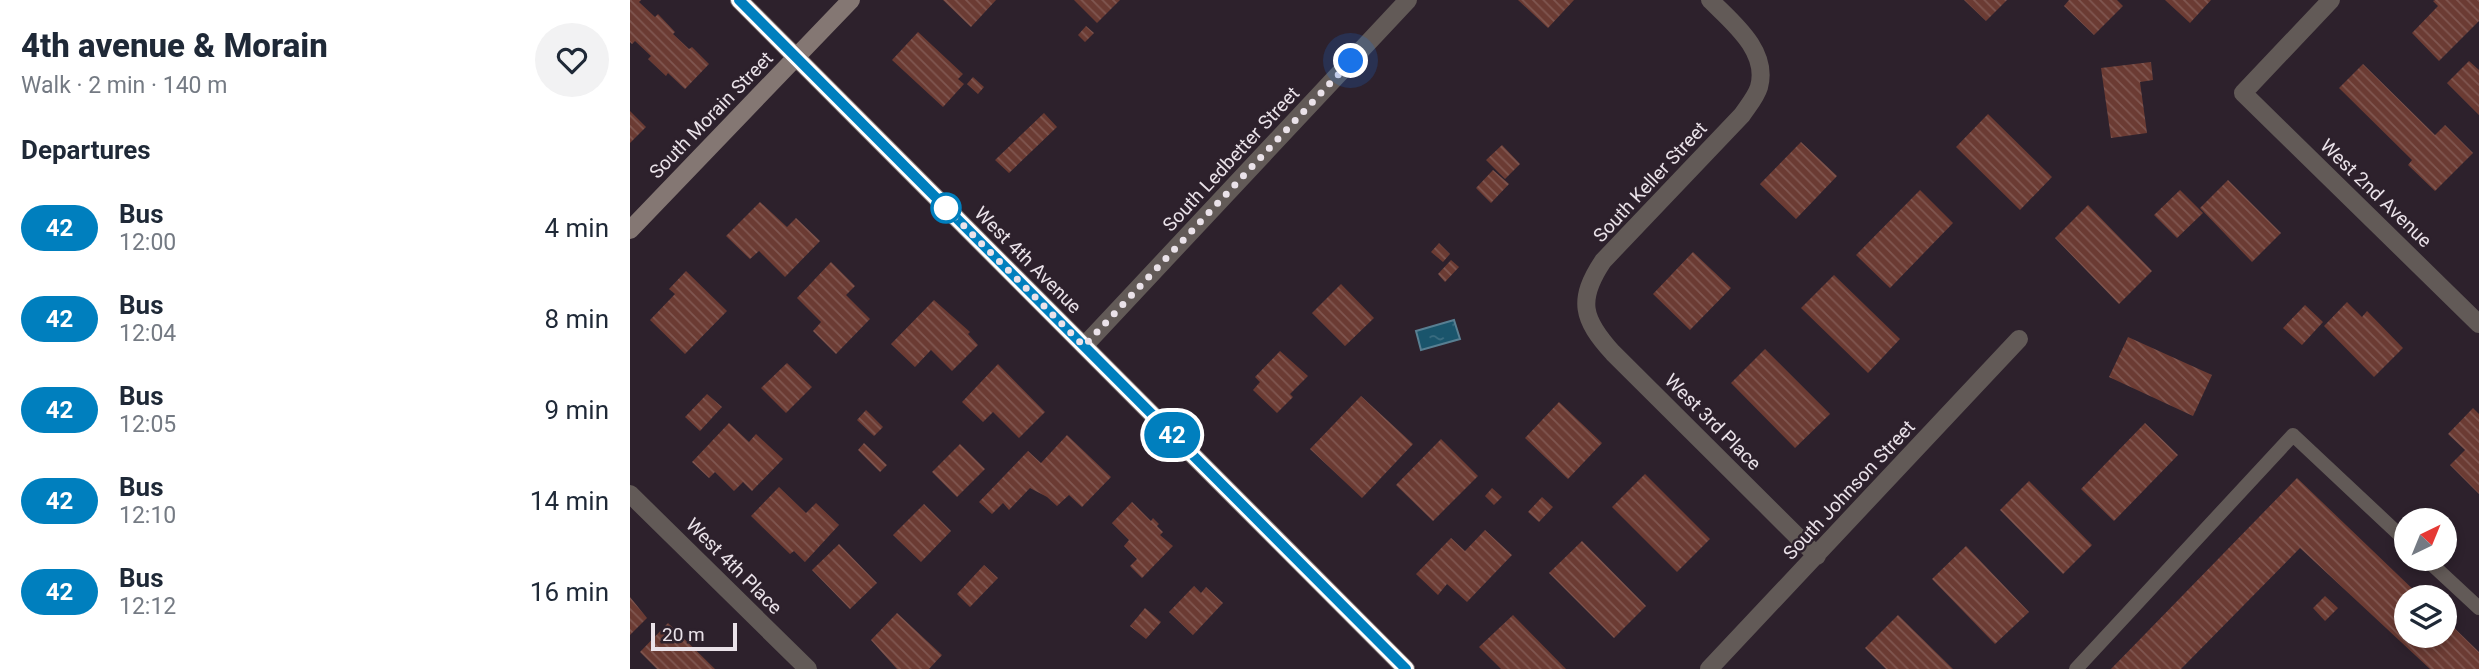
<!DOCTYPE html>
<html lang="en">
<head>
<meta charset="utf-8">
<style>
  :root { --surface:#fff; --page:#f2f2f3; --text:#1f2937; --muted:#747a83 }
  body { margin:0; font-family:Roboto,sans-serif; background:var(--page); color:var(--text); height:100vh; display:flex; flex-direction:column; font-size:26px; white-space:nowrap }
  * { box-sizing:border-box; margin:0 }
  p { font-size:23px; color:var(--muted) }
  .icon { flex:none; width:38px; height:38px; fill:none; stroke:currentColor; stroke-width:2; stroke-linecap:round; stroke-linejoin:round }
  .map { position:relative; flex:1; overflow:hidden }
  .panel { display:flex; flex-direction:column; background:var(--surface); width:630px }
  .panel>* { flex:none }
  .badge { padding:0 14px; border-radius:23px; font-size:24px; line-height:46px }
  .needle { width:46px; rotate:43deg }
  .buttons { position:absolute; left:1764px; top:508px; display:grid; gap:14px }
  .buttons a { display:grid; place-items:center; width:63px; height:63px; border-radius:50%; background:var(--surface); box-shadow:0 4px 10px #0003; font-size:35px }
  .scale { position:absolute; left:21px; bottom:18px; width:86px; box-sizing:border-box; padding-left:7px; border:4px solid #eae2e9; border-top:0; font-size:19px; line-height:24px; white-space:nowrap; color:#eae2e9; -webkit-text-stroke:5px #2d212c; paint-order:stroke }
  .you { position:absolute; width:35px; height:35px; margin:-18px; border:5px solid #fff; border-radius:50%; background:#1a73e8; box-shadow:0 0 0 10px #1a73e833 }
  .map>.badge { position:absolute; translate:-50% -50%; box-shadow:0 0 0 4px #fff }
  h2 { padding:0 21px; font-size:26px; line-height:63px }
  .round { display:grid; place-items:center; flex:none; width:74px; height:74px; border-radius:37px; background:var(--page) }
  .overview { display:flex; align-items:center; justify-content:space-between; height:119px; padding:0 21px }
  h1 { font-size:33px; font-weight:800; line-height:52px }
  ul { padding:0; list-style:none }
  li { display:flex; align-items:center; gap:21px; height:91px; padding:0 21px }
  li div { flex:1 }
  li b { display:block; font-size:26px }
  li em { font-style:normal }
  li .badge { min-width:77px; font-weight:700; text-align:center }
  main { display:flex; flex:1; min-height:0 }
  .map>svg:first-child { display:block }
  .water { fill:url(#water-ripples); stroke:#587f92; stroke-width:2 }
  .building { fill:url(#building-back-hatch) }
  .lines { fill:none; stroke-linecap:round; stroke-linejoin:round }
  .lane { stroke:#625a57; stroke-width:14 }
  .street { stroke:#625a57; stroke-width:18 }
  .secondary { stroke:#847773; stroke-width:18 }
  .line-casing { stroke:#fff; stroke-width:16 }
  .line { stroke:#007fbe; stroke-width:10 }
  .walk { stroke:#eae2e9; stroke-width:7; stroke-dasharray:0 12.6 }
  .stop-dot { fill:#fff; stroke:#007fbe; stroke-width:3.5 }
  .labels { text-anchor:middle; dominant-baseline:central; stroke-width:5; stroke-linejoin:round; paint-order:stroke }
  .street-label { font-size:19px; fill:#eae2e9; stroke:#2d212c }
</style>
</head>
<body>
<main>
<section class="panel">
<div class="overview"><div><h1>4th avenue &amp; Morain</h1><p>Walk · 2 min · 140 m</p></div><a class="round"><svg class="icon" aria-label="heart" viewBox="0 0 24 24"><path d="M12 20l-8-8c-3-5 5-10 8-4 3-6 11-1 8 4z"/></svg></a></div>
<h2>Departures</h2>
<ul>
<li><span class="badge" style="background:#007fbe;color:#fff">42</span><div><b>Bus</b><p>12:00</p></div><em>4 min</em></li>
<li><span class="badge" style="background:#007fbe;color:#fff">42</span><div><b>Bus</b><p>12:04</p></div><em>8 min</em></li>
<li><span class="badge" style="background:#007fbe;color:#fff">42</span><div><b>Bus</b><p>12:05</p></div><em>9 min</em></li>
<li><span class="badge" style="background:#007fbe;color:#fff">42</span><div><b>Bus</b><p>12:10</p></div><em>14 min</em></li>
<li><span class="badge" style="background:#007fbe;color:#fff">42</span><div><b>Bus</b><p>12:12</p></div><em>16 min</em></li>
</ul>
</section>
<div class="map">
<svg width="1849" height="669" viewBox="0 0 1849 669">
  <defs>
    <pattern id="water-ripples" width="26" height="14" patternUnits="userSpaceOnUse" patternTransform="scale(1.75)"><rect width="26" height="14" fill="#1a556c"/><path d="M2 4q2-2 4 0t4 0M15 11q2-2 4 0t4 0" fill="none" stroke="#3b6d81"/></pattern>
    <pattern id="building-back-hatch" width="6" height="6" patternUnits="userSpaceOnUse" patternTransform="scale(1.75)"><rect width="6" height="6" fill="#6b3b33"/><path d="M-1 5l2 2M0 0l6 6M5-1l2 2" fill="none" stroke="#805751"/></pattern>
  </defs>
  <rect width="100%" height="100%" fill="#2d212c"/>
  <path class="water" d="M824,320L830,339L791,350L786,331Z"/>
  <path class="building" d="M0,0H11L9,2L25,17L28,14L45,32L43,34L59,49L62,47L79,64L55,89L38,73L36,76L18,59L21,56L5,41L2,44L0,42Z
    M313,0H366L341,27Z
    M444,0H490L467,23Z
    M888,0H944L918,28Z
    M1334,0H1377L1356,21Z
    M1439,0H1487L1493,6L1464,35L1434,6Z
    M1535,0H1581L1560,23Z
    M1805,0H1849V21L1809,61L1782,33L1808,6L1803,1Z
    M456,26L464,33L455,42L448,35Z
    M288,32L333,74L328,79L334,84L313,107L262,60Z
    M1839,61L1849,70V115L1817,83Z
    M1521,62L1523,80L1510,82L1517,133L1481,138L1471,68Z
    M1733,64L1805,135L1815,125L1843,153L1805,191L1778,165L1782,160L1709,88Z
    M343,77L354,87L348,94L337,84Z
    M0,111L16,127L0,143Z
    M414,113L427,127L379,173L365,160Z
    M1358,114L1422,177L1390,210L1326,147Z
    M1171,142L1207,176L1166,219L1130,184Z
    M872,145L890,164L875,179L856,160Z
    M863,170L879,184L861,203L846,188Z
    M1598,180L1651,233L1622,262L1570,208Z
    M1290,190L1323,223L1260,288L1226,255Z
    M1550,190L1573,213L1547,238L1524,215Z
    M130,202L157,227L166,218L190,241L155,277L129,251L120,259L96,236Z
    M1458,205L1522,271L1489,304L1425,238Z
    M809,243L820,254L813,262L801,252Z
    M1063,252L1101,288L1060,330L1023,294Z
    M821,260L829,267L815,282L808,274Z
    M201,262L225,286L216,295L240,319L206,354L183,331L191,322L167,298Z
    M56,271L97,311L55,354L20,320L45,294L39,289Z
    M1204,275L1270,339L1238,373L1171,308Z
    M711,284L744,318L715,346L682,313Z
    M304,300L340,332L338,334L348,345L322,371L301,350L285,367L261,344Z
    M1717,302L1732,317L1737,311L1773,348L1744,377L1694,326Z
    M1675,305L1693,322L1672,345L1653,328Z
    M1498,337L1582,375L1563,416L1479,377Z
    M1135,349L1200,414L1165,448L1101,383Z
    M650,351L678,376L660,394L663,397L647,413L623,390L630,382L625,377Z
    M157,363L182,387L156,413L131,388Z
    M368,364L415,412L389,438L363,412L353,422L332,402Z
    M77,394L92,407L70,431L55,417Z
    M731,396L783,444L732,498L680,449Z
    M929,402L972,443L938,479L895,438Z
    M1843,408L1849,414V494L1820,465L1835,450L1818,434Z
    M236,410L253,427L244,436L227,420Z
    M99,423L119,442L126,434L153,459L122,491L113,482L104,491L85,472L79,478L62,462Z
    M1515,423L1548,455L1484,521L1451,489Z
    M437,435L481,477L452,507L439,495L427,506L417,497L400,488L379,510L373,503L362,514L349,502L398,451L411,463Z
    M811,439L848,476L803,521L766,485Z
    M234,443L257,465L250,472L228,450Z
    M330,444L355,469L327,497L302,472Z
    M1015,474L1080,539L1047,572L982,507Z
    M1667,478L1791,597H1776V635H1815V619L1849,652V669H1800L1670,548L1551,669H1481Z
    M1399,481L1462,545L1433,574L1370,510Z
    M149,487L176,513L186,503L209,525L175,562L164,551L160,554L121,516Z
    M862,488L872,497L864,505L855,496Z
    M912,497L923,507L909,522L898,512Z
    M502,502L521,521L523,518L529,524L527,526L533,532L530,535L543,546L512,578L500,566L507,559L494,546L499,540L482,523Z
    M294,504L321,531L291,562L263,535Z
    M855,530L882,555L837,602L817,584L808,595L786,574L821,538L835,551Z
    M952,541L1016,606L984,638L919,573Z
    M209,544L247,583L220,609L182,570Z
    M1336,546L1399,612L1365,644L1302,579Z
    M354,565L368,578L340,607L327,594Z
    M564,586L571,593L576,587L593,603L563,635L539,612Z
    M1695,596L1708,608L1695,621L1683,608Z
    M0,597L17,618L0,635Z
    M515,608L531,622L516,639L500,626Z
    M267,613L312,655L299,669H267L241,640Z
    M883,615L936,669H871L849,647Z
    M1268,615L1323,669H1256L1235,648Z
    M38,623L85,669H27L10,652Z"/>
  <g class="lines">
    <path class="lane" d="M1795,558L1849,608
      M1446,669L1663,435L1776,541"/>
    <path class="street" d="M1080,0C1102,22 1139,51 1129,87C1126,97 1118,106 1112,115L973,261C947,300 952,319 983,353L1187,556
      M1701,0L1613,93L1849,324
      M454,346L778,0
      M0,494L178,669
      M1079,669L1389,339"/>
    <path class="secondary" d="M109,0L776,669
      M0,230L221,0"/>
  </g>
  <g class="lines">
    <defs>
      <path id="line" d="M109,0L776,669"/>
    </defs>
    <use href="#line" class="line-casing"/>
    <use href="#line" class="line"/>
    <path class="walk" d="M316,208L454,346L721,61"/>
  </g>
  <circle class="stop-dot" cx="316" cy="208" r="14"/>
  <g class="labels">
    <g class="street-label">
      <text transform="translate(81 115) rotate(-46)">South Morain Street</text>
      <text transform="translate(601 159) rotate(-47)">South Ledbetter Street</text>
      <text transform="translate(1020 182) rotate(-47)">South Keller Street</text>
      <text transform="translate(1746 193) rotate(44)">West 2nd Avenue</text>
      <text transform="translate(398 260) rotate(45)">West 4th Avenue</text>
      <text transform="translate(1083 422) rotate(45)">West 3rd Place</text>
      <text transform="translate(1219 490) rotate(-47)">South Johnson Street</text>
      <text transform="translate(104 566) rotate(45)">West 4th Place</text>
    </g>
  </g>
</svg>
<div class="buttons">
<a><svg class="needle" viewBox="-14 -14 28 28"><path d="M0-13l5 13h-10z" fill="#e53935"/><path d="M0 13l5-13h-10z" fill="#747a83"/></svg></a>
<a><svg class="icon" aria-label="layers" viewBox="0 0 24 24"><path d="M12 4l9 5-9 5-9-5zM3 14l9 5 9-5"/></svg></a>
</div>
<div class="scale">20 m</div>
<div class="you" style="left:721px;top:61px"></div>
<b class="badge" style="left:542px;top:435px;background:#007fbe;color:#fff">42</b>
</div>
</main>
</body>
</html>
